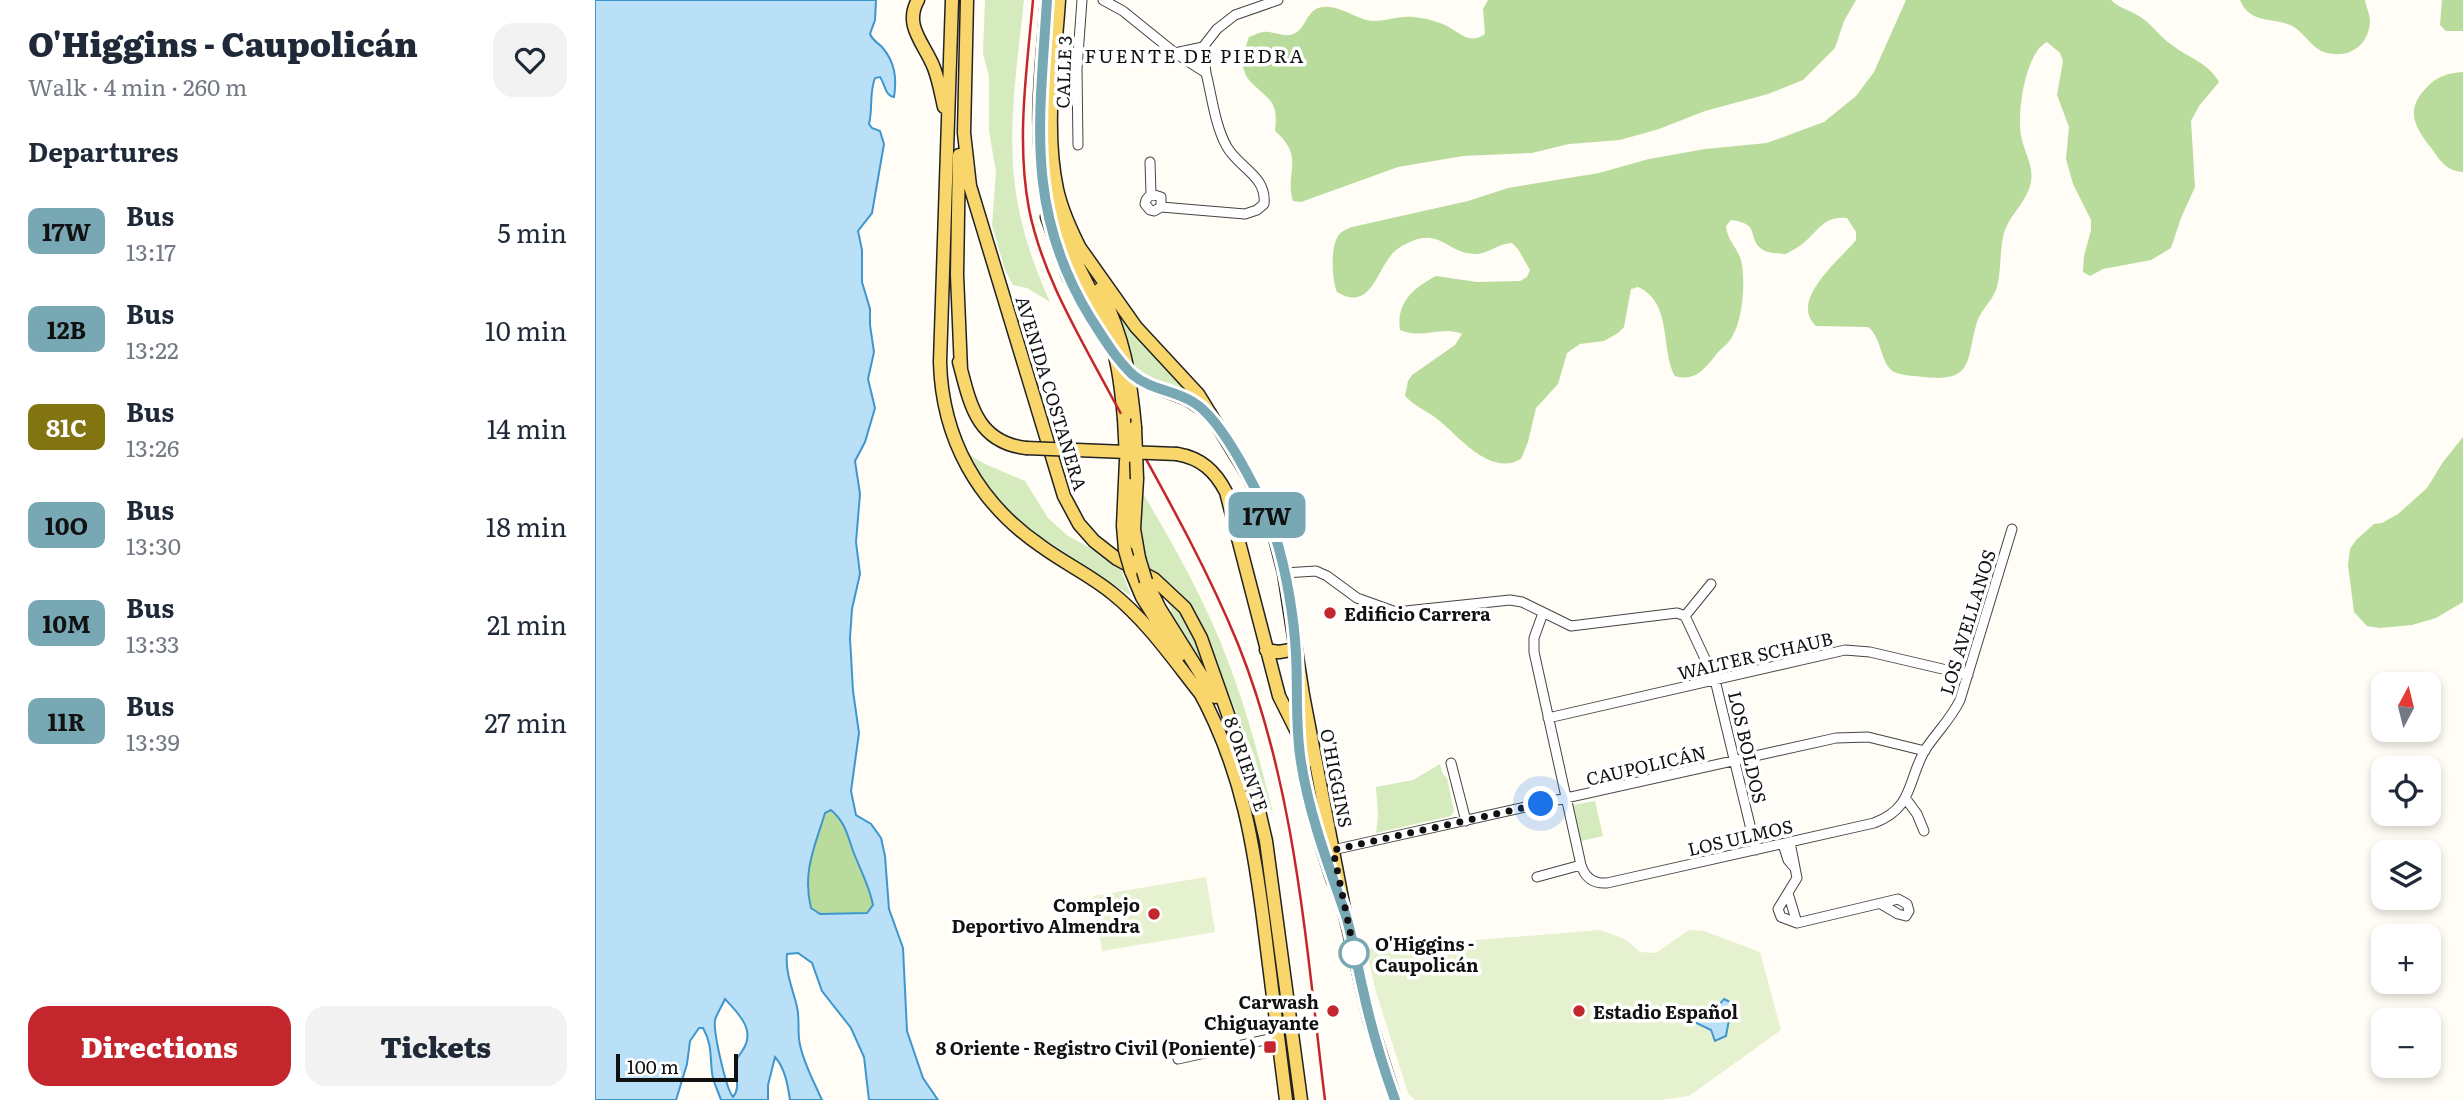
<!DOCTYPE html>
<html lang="en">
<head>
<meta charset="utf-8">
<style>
  :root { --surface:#fff; --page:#f2f2f3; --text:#1f2937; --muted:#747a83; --accent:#c4262e }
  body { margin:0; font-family:Literata,serif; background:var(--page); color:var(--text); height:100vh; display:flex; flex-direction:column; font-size:26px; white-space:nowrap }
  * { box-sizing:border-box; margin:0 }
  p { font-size:23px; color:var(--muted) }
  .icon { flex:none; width:38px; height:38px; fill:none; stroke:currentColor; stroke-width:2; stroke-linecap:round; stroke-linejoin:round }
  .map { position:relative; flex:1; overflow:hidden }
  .drawer { display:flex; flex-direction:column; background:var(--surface); width:595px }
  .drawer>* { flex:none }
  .badge { padding:0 14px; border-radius:10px; font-size:24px; line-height:46px }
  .needle { width:46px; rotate:7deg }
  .controls { position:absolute; left:1776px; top:672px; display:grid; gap:14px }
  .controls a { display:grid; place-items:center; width:70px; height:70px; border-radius:14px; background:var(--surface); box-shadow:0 4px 10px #0003; font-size:35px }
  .scale { position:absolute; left:21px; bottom:18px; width:122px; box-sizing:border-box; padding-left:7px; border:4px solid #111; border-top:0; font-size:19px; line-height:24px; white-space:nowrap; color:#111; -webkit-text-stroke:5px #fff; paint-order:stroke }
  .you { position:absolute; width:35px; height:35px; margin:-18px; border:5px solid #fff; border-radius:50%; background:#1a73e8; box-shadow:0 0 0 10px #1a73e833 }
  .map>.badge { position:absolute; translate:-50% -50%; box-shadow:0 0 0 4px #fff }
  h2 { padding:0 28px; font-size:26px; line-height:63px }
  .round { display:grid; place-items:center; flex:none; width:74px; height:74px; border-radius:21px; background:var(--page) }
  .summary { display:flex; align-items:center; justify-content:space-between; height:119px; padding:0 28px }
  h1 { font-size:33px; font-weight:800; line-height:52px }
  .button { display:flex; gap:14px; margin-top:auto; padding:14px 28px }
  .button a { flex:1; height:80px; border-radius:21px; background:var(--accent); color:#fff; font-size:28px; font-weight:800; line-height:80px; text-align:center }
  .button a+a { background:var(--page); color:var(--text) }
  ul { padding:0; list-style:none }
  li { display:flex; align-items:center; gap:21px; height:98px; padding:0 28px }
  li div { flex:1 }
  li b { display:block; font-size:26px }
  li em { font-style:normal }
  li .badge { min-width:77px; font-weight:700; text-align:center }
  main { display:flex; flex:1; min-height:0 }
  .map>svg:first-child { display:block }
  .green { fill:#d5ebbd }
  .forest { fill:#b9dc9c }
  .pitch { fill:#e6f2cf }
  .water { fill:#b9e0f7; stroke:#3f96cf; stroke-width:2; fill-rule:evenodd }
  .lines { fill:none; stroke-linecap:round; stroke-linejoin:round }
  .major-tunnel { stroke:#dbdad3; stroke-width:12; stroke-dasharray:12 6; stroke-linecap:butt }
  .minor-casing { stroke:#444; stroke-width:11 }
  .major-casing { stroke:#222; stroke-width:15 }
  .minor { stroke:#fff; stroke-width:9 }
  .major { stroke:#f9d66b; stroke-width:12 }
  .rail { stroke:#c4262e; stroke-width:2.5 }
  .major-bridge-casing { stroke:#222; stroke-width:15; stroke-linecap:butt }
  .major-bridge { stroke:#f9d66b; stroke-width:12 }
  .line-casing { stroke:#fff; stroke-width:16 }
  .line { stroke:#79a8b5; stroke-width:10 }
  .walk { stroke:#111; stroke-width:7; stroke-dasharray:0 12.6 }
  .poi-dot { fill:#c4262e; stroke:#fff; stroke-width:2.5 }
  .stop-dot { fill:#fff; stroke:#79a8b5; stroke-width:3.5 }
  .labels { text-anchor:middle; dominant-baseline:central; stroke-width:7; stroke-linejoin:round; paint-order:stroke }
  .street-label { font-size:18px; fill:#111; stroke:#fff }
  .poi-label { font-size:18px; font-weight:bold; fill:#111; stroke:#fff; text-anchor:end }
  .stop-label { font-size:18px; font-weight:bold; fill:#111; stroke:#fff; text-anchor:start }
  .neighbourhood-label { font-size:19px; letter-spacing:2px; fill:#111; stroke:#fff }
</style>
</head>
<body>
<main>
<section class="drawer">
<div class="summary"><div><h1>O'Higgins - Caupolicán</h1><p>Walk · 4 min · 260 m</p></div><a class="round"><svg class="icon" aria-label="heart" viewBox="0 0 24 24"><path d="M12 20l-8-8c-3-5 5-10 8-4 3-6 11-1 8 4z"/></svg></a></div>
<h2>Departures</h2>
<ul>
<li><span class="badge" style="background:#79a8b5;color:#111">17W</span><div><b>Bus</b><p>13:17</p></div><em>5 min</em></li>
<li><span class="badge" style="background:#79a8b5;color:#111">12B</span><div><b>Bus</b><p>13:22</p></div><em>10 min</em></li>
<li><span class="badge" style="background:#827411;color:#fff">81C</span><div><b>Bus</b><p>13:26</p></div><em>14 min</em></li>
<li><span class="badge" style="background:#79a8b5;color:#111">10O</span><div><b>Bus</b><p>13:30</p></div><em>18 min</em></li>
<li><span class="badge" style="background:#79a8b5;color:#111">10M</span><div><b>Bus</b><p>13:33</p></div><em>21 min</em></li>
<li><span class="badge" style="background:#79a8b5;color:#111">11R</span><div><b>Bus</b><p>13:39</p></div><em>27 min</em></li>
</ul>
<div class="button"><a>Directions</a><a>Tickets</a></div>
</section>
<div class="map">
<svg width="1868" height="1100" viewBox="0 0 1868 1100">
  <rect width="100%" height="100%" fill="#fffdf5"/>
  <path class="green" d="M390,0H429C422,67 410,138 423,205C429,238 441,271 455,302L432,288L418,285L410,270L397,225L401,172L394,131V77L388,53Z
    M519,305L601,398L555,383L537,374L536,354Z
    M368,451L390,464L430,481L453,518L473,536L524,564L536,596L428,525L392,489Z
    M547,492C585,555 620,619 643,689C657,729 667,771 678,812L670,802L660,758L602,616C589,598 574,587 559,572C538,553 544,517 547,492Z
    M567,592L597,628L612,673L571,613L577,611Z
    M845,764L848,774L852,778L859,811L856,816L781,833L783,816L781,787L818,780Z
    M656,789L670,864L700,1095H695L665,861L652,790Z
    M1000,801L1008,836L986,841L978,805Z"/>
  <path class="forest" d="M893,0H1261L1249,21L1240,48L1208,80L1173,94L1110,111L1064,129L1025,140L974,144L937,153L868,156L803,167L706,202L698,201C689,172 711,158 680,131C684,98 672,100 654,80C650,76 648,66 646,60L654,37C658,36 664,32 669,32C677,31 687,36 695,35C710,32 710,15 721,9C739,0 761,20 778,21C796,21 804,14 826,18C834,19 844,22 852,26C865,33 874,45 890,34L888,9Z
    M1311,0H1516C1524,8 1534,10 1544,16C1557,24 1565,37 1577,45C1593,58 1613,62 1624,82L1604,106L1596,121L1600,187L1586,218L1576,248L1556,260L1508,269L1495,276L1488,272L1489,256L1496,230V220L1478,184L1471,159L1474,127L1462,95L1468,61L1465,53L1452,42C1430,53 1422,112 1426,135C1428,150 1439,165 1436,181C1433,201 1415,214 1409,233C1404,251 1407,272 1401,290C1396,302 1386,310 1382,322C1371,358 1380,383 1330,377C1321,376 1308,376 1299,372C1285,364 1287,337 1273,327L1221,326C1193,300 1246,259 1261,240V232L1252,218C1228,215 1223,232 1206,245C1202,248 1196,251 1191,254C1184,253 1175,254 1168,250C1150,238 1168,224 1136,220L1131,226C1132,240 1142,247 1146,260C1151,280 1148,323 1135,340C1131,346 1124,350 1120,356C1109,370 1099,382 1080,376C1065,349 1078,303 1043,287L1036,289L1029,327L1023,333L1009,341L985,344L972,353L963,384L941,408L933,442L926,459C896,476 867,440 846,422C835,412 820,407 810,396L813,381L817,375L860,345L867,334C846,325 828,340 805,330C801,303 818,288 841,276L882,282L925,281L932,277L935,270L923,249L917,243C904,243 893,254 881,254C849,254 845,222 804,248C782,261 779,315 742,292C737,280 735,249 743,236C746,231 752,229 757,227L873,201L913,188L1004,173L1054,159L1110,149L1172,143L1229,122L1261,96L1279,72Z
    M1645,0H1770C1771,7 1775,14 1775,21C1774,46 1753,60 1729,52C1715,47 1708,30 1695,25C1675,17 1655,24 1645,0Z
    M1847,0H1868V31H1851L1845,25Z
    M1868,72V172H1867C1851,170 1846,162 1837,149C1819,126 1809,110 1833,86C1843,76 1853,73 1868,72Z
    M1868,437V602L1841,618L1817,625L1785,628L1772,626L1759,612L1753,565L1755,549L1761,540L1779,524L1787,523L1803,514L1832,488L1848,462Z
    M234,810C255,820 274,882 278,905L272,913L225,914L216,908C206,869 220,848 230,813Z"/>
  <path class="pitch" d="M611,877L620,932L507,951L498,896Z
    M1005,930L1030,939L1045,952L1061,953L1094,930L1109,931L1165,952L1186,1030L1094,1096L1065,1100H820L813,1093L781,992L771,949Z"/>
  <path class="water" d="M0,0H281L280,20L275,34C278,41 282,42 287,47C300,62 302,78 299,97C290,96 290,84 285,77L280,78C274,93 278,108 274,124L277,128L285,131L289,144L277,213L263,231L267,250V282L275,309V325L279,352L273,379L280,408L270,442L260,461L265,494L261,542L265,574L257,609L255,638L258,691L264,733L256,791L261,815L276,824L286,838L290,856L294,909L308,948L312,1031L328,1078L343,1100H274L269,1057L256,1028L227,991L217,963L203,953L192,954C190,973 198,989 202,1007C205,1019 202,1032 205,1045C209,1064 219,1082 227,1100H195C193,1086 190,1068 180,1057L173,1085V1100H126C123,1091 118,1082 117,1073C115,1055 117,1044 108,1028H104L95,1041L92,1064L81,1100H0ZM236,810C249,821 252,833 257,848C264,868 274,884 278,905L272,913L225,914L216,908C207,872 220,846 230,813ZM130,999C142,1012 159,1028 150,1046C147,1053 140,1058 140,1066C140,1078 146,1087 138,1097C131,1089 118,1031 120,1020C122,1013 127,1006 130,999Z
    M1129,999L1137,1003L1131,1036L1120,1041L1116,1030L1095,1020L1096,1007C1112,1010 1119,1012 1129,999Z"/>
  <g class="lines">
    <path class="major-tunnel" d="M499,323L518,352"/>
    <defs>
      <path id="minor" d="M508,0L528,11L580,53L611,73C617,97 620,126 632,147C644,168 672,176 669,204L662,210L650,214L566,207L559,211L555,210L550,204L551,200L556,194L555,162
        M608,47L611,73
        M580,53L608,47L622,29L640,15L683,0
        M483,145L482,69L487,0
        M556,194L566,197V207
        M689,573L721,571L732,576L762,598L801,612L915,600L927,602L976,626L1082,613L1090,616
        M948,613L939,638V652L986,865C990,878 999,884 1012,883L1279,823C1319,808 1312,781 1330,750C1341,733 1356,719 1365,700L1417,529
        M1090,616L1120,680L1161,850
        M1090,616L1116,584
        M953,718L1250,650L1275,652L1373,675
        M856,763L871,821
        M1311,799L1322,814L1329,831
        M1195,842L1202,878L1183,909L1186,917L1202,923L1303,899L1312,904L1314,911L1311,916L1303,914L1286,904
        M1188,844L1193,860L1199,867
        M733,851L1241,738L1273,737L1330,751
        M942,877L986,865
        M1193,893L1202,923
        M583,1059L683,1037"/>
      <path id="major" d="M323,0C308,26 330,44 339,68C344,81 346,94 349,107
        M357,0L345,362C347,439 383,503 446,546C469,563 495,575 517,593C552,621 578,659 605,693
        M372,0L369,133L375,186L469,496L484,524L499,541L522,559L559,579L590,608L606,638L641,737
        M452,0C448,65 436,134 454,198C466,241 492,278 509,320C522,352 526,385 529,419
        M464,0C460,61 449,128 462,189C467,212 477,233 488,254
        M364,155L362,275L366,370
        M452,217L473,276L499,323
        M485,248L541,327L603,394L654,477L678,530L689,573L708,695L750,914L775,1021L800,1100
        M505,289C529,338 535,373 540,427
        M364,362C375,403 381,442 431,448
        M550,383L592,399L610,411
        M582,454C606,458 620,471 631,492L684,696L716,760
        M542,479L539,529L544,558
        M530,550L528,526L531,460
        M536,571L547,597L584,656
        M551,581L565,609L620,697
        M671,650L684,652L701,649
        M602,687C648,769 660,850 671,941C678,994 684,1047 691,1100
        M702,697C703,763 717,819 738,881
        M639,732L659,789L671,841L706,1100"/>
    </defs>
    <use href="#minor" class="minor-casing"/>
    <use href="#major" class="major-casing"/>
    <use href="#minor" class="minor"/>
    <use href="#major" class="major"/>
    <path class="rail" d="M438,0C432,69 421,140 434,209C447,274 482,332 513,390C558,473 607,556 643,644C701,788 711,947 730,1100"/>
    <defs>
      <path id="major-bridge" d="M529,419L531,457
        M540,427L542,479
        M431,448L582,454
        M530,550L536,571
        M544,558L551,581"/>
    </defs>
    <use href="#major-bridge" class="major-bridge-casing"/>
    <use href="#major-bridge" class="major-bridge"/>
  </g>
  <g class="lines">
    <defs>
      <path id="line" d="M452,0C445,119 429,209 495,317C508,337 520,358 538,375C556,390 579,390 598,402C629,420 668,501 680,535C691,570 699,616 701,654C703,690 700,726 706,762C714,814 733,864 750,913C758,938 762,965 768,990C776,1027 787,1064 800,1100"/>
    </defs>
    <use href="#line" class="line-casing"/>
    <use href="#line" class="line"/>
    <path class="walk" d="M759,953L760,955L738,850L946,804"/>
  </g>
  <g class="poi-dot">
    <circle cx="735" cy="613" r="7"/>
    <circle cx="559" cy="914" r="7"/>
    <circle cx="738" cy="1011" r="7"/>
    <circle cx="984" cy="1011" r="7"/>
    <rect x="668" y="1040" width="14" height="14" rx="3.5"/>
  </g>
  <circle class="stop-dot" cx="759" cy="953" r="14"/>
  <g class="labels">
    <g class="street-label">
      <text transform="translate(468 72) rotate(-88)">CALLE 3</text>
      <text transform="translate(457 393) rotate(73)">AVENIDA COSTANERA</text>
      <text transform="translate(1372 622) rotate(-73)">LOS AVELLANOS</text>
      <text transform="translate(1160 655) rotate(-13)">WALTER SCHAUB</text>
      <text transform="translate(1153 747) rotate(77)">LOS BOLDOS</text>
      <text transform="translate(652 764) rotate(71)">8 ORIENTE</text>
      <text transform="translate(1051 765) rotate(-13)">CAUPOLICÁN</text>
      <text transform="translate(742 778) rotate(79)">O'HIGGINS</text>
      <text transform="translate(1145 837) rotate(-13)">LOS ULMOS</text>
    </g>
    <g class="poi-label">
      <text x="749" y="613" text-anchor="start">Edificio Carrera</text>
      <text x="545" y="904">Complejo<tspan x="545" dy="21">Deportivo Almendra</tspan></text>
      <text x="724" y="1001">Carwash<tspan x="724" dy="21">Chiguayante</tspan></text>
      <text x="998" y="1011" text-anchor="start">Estadio Español</text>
      <text x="661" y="1047">8 Oriente - Registro Civil (Poniente)</text>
    </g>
    <g class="stop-label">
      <text x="780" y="943">O'Higgins -<tspan x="780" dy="21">Caupolicán</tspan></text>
    </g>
    <g class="neighbourhood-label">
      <text x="600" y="55">FUENTE DE PIEDRA</text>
    </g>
  </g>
</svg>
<div class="controls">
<a><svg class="needle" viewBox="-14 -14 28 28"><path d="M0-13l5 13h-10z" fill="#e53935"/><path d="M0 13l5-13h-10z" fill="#747a83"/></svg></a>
<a><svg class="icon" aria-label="locate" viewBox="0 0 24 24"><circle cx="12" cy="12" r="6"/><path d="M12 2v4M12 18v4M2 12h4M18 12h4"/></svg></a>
<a><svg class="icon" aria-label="layers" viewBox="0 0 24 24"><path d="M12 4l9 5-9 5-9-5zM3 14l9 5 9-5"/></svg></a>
<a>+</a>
<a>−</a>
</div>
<div class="scale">100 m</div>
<div class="you" style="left:946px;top:804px"></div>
<b class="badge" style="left:672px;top:515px;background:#79a8b5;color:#111">17W</b>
</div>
</main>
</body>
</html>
